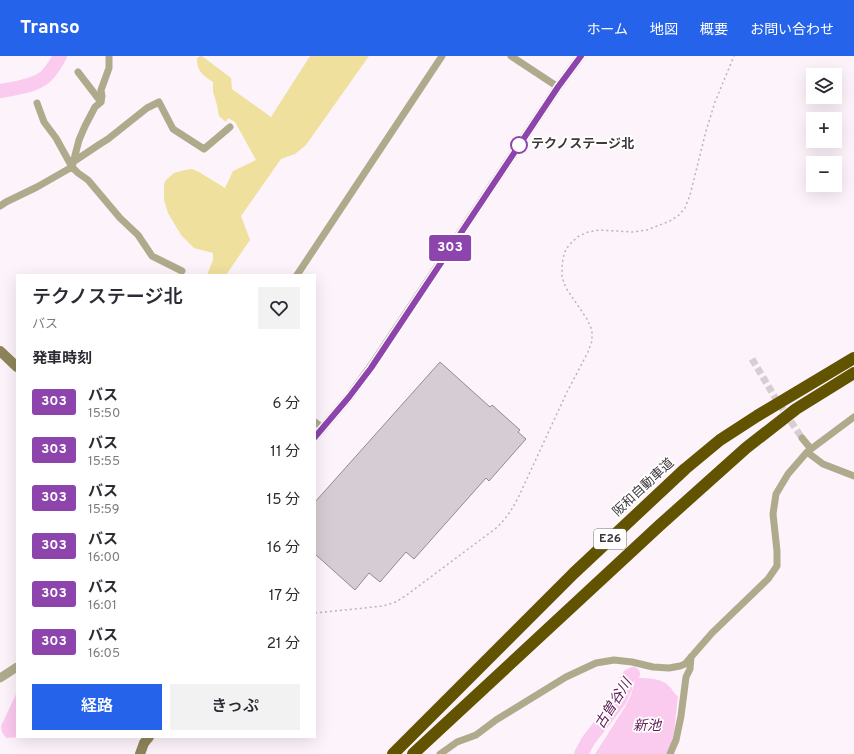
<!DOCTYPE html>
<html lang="ja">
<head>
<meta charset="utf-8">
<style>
  :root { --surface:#fff; --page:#f2f2f3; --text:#2b2b33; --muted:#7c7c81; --accent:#2563eb }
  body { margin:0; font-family:Overpass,"Noto Sans JP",sans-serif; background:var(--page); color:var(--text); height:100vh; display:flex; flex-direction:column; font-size:15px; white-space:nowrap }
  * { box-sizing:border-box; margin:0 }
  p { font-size:13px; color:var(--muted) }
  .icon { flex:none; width:22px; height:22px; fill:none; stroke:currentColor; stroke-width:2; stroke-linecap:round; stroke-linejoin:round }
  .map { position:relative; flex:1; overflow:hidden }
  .drawer { position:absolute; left:16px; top:218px; width:300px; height:464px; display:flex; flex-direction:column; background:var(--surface); border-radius:0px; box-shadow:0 4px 16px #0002 }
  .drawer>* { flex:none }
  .badge { padding:0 8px; border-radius:3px; font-size:14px; line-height:26px }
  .controls { position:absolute; left:806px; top:12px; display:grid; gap:8px }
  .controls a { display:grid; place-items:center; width:36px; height:36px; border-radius:0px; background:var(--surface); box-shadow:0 4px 16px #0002; font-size:20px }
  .map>.badge { position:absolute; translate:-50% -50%; box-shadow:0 0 0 2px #fff }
  h2 { padding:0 16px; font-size:15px; line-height:36px }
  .round { display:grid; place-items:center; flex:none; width:42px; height:42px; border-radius:0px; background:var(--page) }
  .headline { display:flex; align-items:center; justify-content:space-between; height:68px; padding:0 16px }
  h1 { font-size:19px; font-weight:600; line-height:30px }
  .button { display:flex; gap:8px; margin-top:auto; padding:8px 16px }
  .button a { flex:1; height:46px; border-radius:0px; background:var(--accent); color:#fff; font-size:16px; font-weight:600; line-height:46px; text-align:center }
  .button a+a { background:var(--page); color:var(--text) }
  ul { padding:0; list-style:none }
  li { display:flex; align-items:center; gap:12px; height:48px; padding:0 16px }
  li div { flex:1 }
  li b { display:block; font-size:15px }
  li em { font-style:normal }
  li .badge { min-width:44px; font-weight:700; text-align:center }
  header { display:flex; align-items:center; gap:24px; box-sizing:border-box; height:56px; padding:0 20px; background:var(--accent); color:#fff }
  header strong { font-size:19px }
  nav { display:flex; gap:22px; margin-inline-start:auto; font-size:14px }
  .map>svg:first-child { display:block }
  .green { fill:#f0e09e }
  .water { fill:#fbcaef }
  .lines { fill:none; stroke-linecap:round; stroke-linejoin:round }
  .river { stroke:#fbcaef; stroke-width:14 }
  .building { fill:#d6ccd3; stroke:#938b91 }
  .minor-tunnel { stroke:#d6ced4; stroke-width:7; stroke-dasharray:7 3.5; stroke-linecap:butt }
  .path { stroke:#bbb3b9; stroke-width:1.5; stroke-dasharray:2 3; stroke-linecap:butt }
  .minor { stroke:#b0aa8d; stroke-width:7 }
  .tertiary { stroke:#b0aa8d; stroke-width:9 }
  .secondary { stroke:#8f8459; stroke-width:10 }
  .motorway { stroke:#625300; stroke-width:12 }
  .line-casing { stroke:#fff; stroke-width:9 }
  .line { stroke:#8e44ad; stroke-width:6 }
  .stop-dot { fill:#fff; stroke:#8e44ad; stroke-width:2 }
  .labels { text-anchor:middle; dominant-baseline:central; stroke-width:3.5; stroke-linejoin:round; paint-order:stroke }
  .shield { fill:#fff; stroke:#767476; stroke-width:1 }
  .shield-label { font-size:12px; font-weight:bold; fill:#3c383b }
  .stop-label { font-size:13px; font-weight:bold; fill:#3c383b; stroke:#fff; text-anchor:start }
  .street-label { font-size:13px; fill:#3c383b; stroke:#fff }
  .water-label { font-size:14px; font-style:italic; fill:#611d56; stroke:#fff }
</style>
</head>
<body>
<header>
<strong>Transo</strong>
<nav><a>ホーム</a><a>地図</a><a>概要</a><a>お問い合わせ</a></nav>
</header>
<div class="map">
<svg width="854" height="698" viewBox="0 0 854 698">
  <rect width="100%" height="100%" fill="#fdf3fa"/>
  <path class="green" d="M200,0H202L231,22L232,33L271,61L310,0H369L306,89L295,98L281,103L241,160L250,184L226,219H207L213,204V197L194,192L181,179L168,157L164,144V128L166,124L174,117L185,114L192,113L199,116L225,132L233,115L256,104L235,66L228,62L226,66L219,60L217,49L213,36V26C203,19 197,16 197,2Z"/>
  <path class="water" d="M637,622C648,622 662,622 670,631C673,634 674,638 678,640L674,676L672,685L666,698H595L625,651L631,639L635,624Z
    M17,636V681H21L6,682L2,676L1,670Z"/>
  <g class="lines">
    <path class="river" d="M0,35C13,33 35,30 45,21C52,15 56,7 60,0
      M581,698L588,685L619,645L625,632L626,625L629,620L633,618"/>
  </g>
  <path class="building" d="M440,306L490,351L492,349L520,374L518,376L526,383L489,425L486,422L414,503L406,496L380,526L369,517L355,534L315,498V446Z"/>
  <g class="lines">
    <path class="minor-tunnel" d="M752,303L776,343L802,382"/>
    <path class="path" d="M315,557L383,550L396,546L408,538L495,473C506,463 511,455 518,442L567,336L588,296L592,285V274L587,263L566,232L562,221V211L563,202L566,193L572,186L579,180L588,176L600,174L633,176L647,174L670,165L679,159L685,152L690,139L706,75L715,46L734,0"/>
    <path class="minor" d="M511,0L558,31
      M78,16L101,46
      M37,47L44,66L56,82L72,111L78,117L88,124L120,162L138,179L152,200L182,215
      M73,106L100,88L108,83L147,52L159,46L173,73L204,93L230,71
      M0,150L6,146L37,131L72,111L79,84L85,70L95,51L101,46L102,40L101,34L109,12V1
      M297,219L442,0
      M315,366L323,372
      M802,382L811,393
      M807,396L823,408L854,420
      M440,698L457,686L476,679L496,664L566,621L596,607L614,604L632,606L653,611L669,612L680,610L685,608L712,577L768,523L777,510V495L773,458L776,438L788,418L807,396L854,361
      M670,698L676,684L681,660L686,621L690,613L691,601"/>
    <path class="tertiary" d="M315,381L349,341L371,311L558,31L581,0
      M0,622L17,611"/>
    <path class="secondary" d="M0,295L17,311
      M140,698L144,687L149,681"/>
    <path class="motorway" d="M393,698L574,517L685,413L720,384L757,360L854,302
      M413,698L660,469L746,392L796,353L854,317"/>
  </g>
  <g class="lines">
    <defs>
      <path id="line" d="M315,381L349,341L371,312L558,31L581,0"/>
    </defs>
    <use href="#line" class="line-casing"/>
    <use href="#line" class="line"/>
  </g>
  <circle class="stop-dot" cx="519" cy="89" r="8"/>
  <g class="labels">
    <rect class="shield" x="594" y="473" width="32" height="20" rx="3"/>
    <g class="shield-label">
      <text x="610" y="483">E26</text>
    </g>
    <g class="stop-label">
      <text x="531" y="89">テクノステージ北</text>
    </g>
    <g class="street-label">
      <text transform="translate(644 432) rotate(-43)">阪和自動車道</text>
    </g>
    <g class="water-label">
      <text transform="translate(614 648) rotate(-58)">古曽谷川</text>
      <text x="647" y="670">新池</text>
    </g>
  </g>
</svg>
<div class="controls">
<a><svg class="icon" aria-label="layers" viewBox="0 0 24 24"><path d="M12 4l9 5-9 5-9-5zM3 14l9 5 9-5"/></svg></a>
<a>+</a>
<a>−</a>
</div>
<b class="badge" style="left:450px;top:192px;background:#8e44ad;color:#fff">303</b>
<section class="drawer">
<div class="headline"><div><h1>テクノステージ北</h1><p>バス</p></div><a class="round"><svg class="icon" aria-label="heart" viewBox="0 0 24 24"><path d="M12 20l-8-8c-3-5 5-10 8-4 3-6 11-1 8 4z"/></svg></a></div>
<h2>発車時刻</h2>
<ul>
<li><span class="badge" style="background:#8e44ad;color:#fff">303</span><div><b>バス</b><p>15:50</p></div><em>6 分</em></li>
<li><span class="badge" style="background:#8e44ad;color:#fff">303</span><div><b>バス</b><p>15:55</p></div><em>11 分</em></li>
<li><span class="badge" style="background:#8e44ad;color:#fff">303</span><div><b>バス</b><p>15:59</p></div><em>15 分</em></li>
<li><span class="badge" style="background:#8e44ad;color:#fff">303</span><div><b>バス</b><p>16:00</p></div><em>16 分</em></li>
<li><span class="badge" style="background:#8e44ad;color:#fff">303</span><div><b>バス</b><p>16:01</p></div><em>17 分</em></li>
<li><span class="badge" style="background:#8e44ad;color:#fff">303</span><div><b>バス</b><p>16:05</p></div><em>21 分</em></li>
</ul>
<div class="button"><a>経路</a><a>きっぷ</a></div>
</section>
</div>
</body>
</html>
